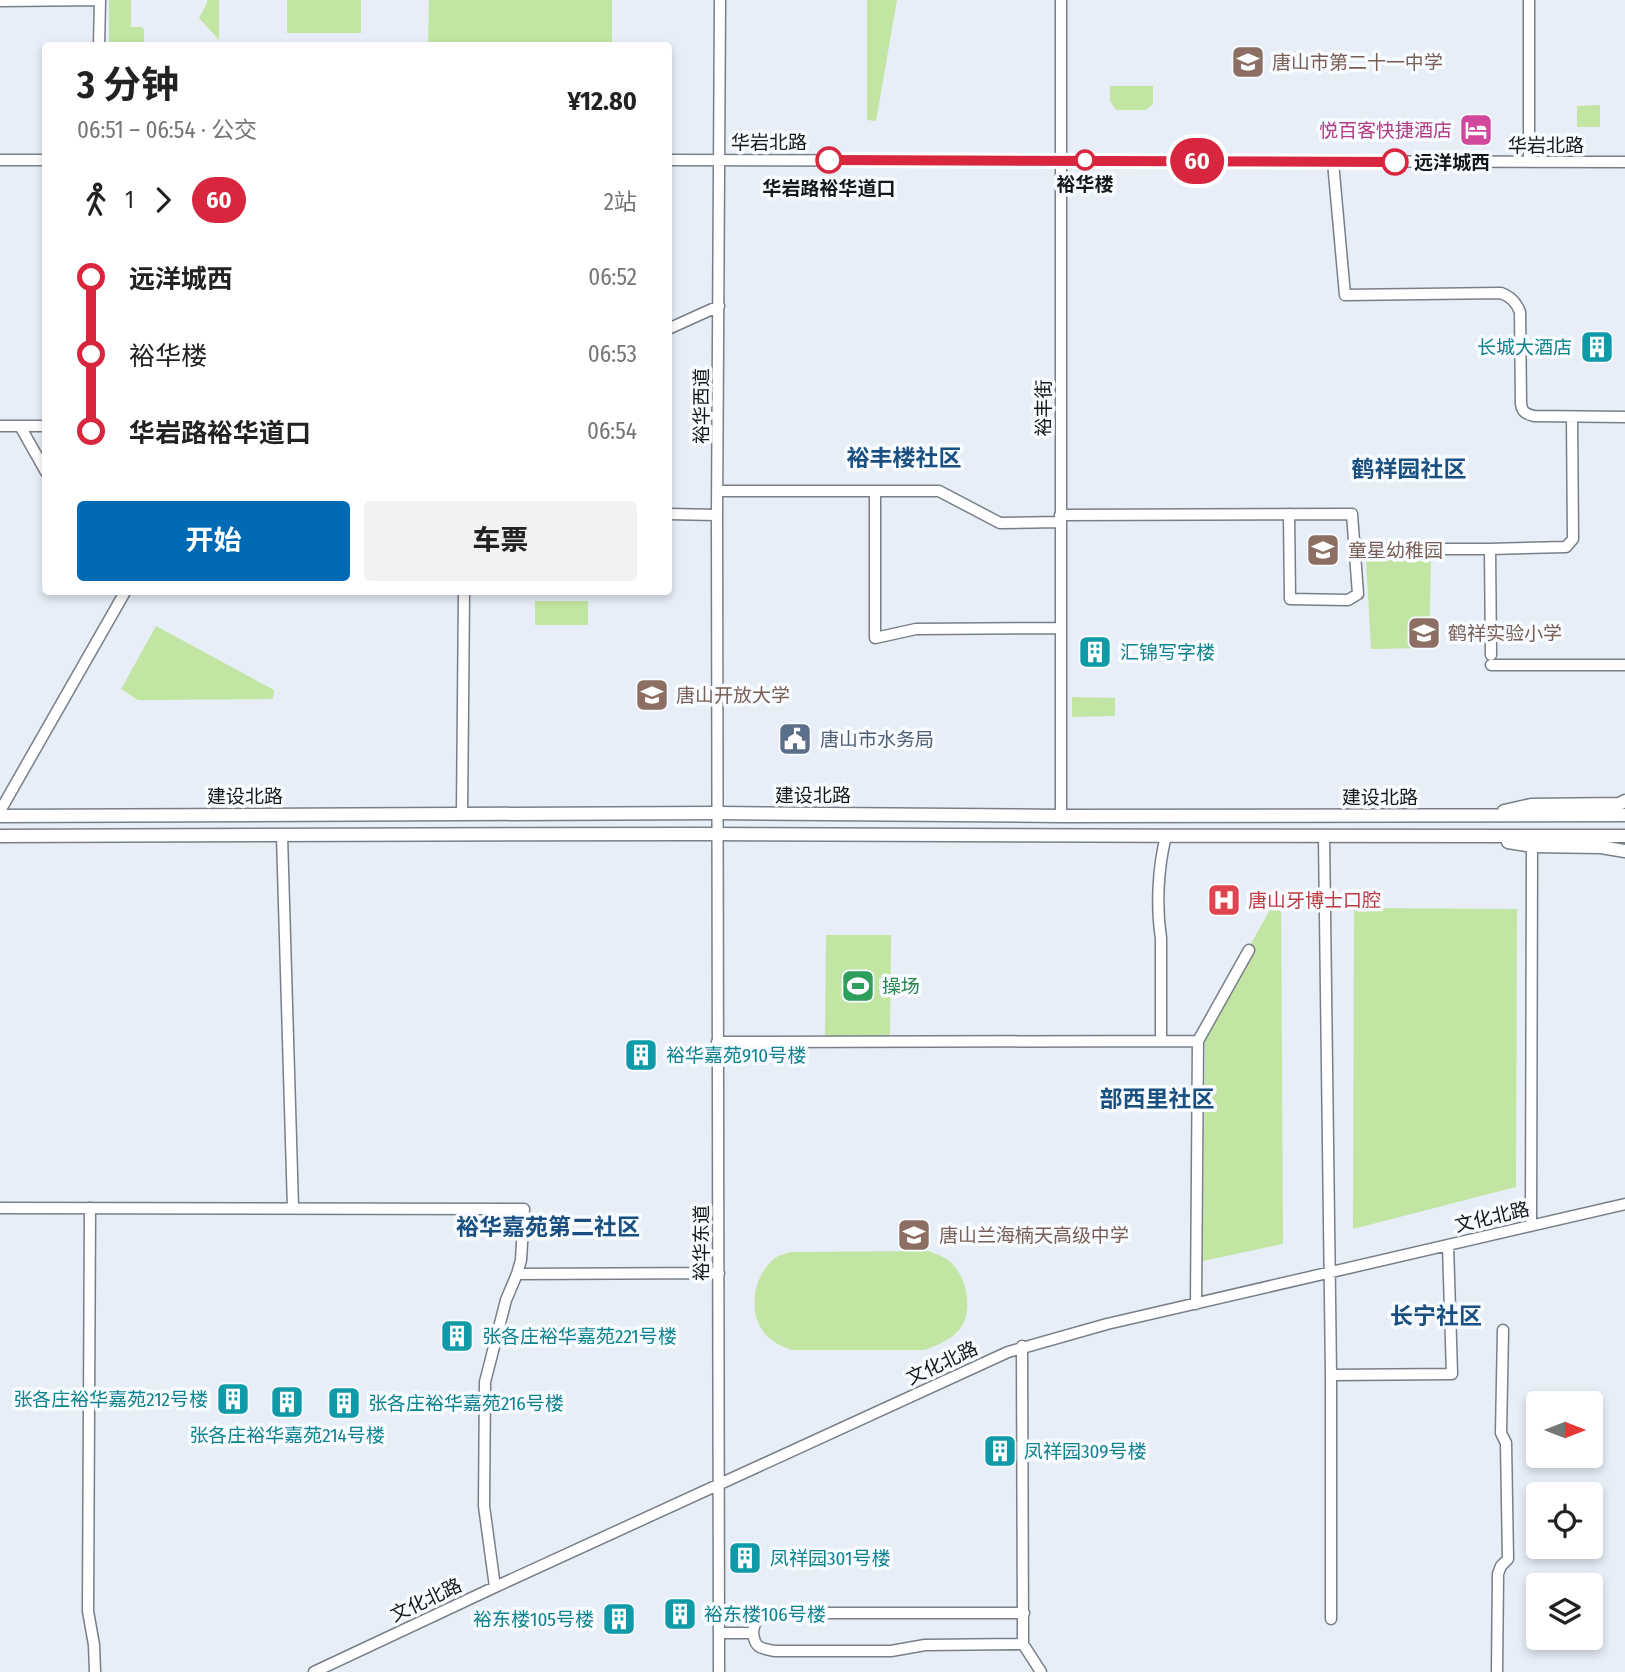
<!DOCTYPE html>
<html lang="zh">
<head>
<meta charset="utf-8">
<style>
  :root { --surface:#fff; --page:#f2f2f2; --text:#222; --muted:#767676; --accent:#016ab5 }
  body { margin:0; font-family:"Fira Sans Condensed","Noto Sans SC",sans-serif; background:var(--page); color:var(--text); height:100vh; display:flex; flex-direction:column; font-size:26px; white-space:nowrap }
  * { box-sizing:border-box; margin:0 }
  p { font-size:23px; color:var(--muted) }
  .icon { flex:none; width:38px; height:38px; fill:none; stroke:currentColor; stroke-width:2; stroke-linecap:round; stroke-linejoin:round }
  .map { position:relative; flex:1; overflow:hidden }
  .details { position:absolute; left:42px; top:42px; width:630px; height:553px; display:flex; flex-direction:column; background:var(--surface); border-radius:7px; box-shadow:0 4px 10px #0003 }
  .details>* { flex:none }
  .badge { padding:0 14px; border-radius:23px; font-size:24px; line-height:46px }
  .needle { width:46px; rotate:90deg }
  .tools { position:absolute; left:1526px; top:1391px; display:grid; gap:14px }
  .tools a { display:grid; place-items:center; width:77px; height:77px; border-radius:7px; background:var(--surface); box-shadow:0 4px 10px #0003; font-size:35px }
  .map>.badge { position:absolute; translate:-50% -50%; box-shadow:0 0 0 4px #fff }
  .legs { display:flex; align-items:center; gap:10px; height:77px; padding:0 35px; font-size:23px }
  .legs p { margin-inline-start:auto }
  .headline { display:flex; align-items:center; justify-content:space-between; height:119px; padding:0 35px }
  h1 { font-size:38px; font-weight:700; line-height:52px }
  .action { display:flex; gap:14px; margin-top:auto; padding:14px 35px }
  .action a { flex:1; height:80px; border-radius:7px; background:var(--accent); color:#fff; font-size:28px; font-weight:700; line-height:80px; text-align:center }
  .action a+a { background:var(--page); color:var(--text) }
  ul { padding:0 35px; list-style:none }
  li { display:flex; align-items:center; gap:24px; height:77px; font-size:26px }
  li i { display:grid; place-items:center; width:10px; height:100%; margin:0 9px; background:currentColor }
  li i::after { content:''; width:18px; height:18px; margin:-9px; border:5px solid; border-radius:50%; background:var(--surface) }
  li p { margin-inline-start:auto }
  li:first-child i { background:linear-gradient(#0000 50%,currentColor 0) }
  li:last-child i { background:linear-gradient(currentColor 50%,#0000 0) }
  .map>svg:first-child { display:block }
  .green { fill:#c2e5a3 }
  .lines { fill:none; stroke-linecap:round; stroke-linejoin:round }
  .minor-casing { stroke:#797f88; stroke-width:13 }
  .major-casing { stroke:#797f88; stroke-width:15 }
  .minor { stroke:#fff; stroke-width:10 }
  .major { stroke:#fff; stroke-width:12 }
  .line-1-casing { stroke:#fff; stroke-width:16 }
  .line-1 { stroke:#d7263d; stroke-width:10 }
  .stop-1-dot { fill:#fff; stroke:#d7263d; stroke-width:3.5 }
  .labels { text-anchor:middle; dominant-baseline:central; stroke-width:7; stroke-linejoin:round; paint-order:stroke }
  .education-label { font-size:19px; fill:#785e54; stroke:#f8fbff; text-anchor:start }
  .hotel-label { font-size:19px; fill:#b23c85; stroke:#f8fbff; text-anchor:end }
  .street-label { font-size:19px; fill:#15181b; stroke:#f8fbff }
  .stop-label { font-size:19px; font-weight:bold; fill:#15181b; stroke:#f8fbff }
  .culture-label { font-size:19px; fill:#0d838f; stroke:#f8fbff; text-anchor:start }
  .service-label { font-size:19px; fill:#4e5e75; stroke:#f8fbff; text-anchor:start }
  .health-label { font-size:19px; fill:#be3a42; stroke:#f8fbff; text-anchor:start }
  .leisure-label { font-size:19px; fill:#27864d; stroke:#f8fbff; text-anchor:start }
  .quarter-label { font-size:23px; font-weight:bold; fill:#195081; stroke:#f8fbff }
</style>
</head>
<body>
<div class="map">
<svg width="1625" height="1672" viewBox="0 0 1625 1672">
  <rect width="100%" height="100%" fill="#e7eef8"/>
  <path class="green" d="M109,0H131V27H141L144,29V45H109Z
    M207,0H219V40L199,18L207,3Z
    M287,0H361V33H287Z
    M429,0H612V44L428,45Z
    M867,0H897L876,121L867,120Z
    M1110,86H1153V104L1146,110H1116L1110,101Z
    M1600,105V127H1577V106Z
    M1431,559L1429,648L1371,649L1366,560Z
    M535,601H588V625H535Z
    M156,626L274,690L273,699L138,700L121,689Z
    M1072,697L1115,698V716L1072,717Z
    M1281,890L1283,1244L1203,1261L1205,1033L1248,949Z
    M1354,908L1517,909L1516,1187L1353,1229Z
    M826,935H891L890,1036H825Z
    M929,1251C935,1254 944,1256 949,1261C967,1275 975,1313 958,1331C949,1341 937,1345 925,1350H792C780,1346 767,1340 761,1328C748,1307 755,1274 775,1258C779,1255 785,1254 790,1252Z"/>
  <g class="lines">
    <defs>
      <path id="minor" d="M1529,0V162
        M0,1L100,0
        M99,46L100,0
        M0,160H46
        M668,160L1625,162
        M1333,162L1345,295L1501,293C1511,297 1516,302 1520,312L1521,404C1522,412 1526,414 1534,416L1625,417
        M668,329L719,306
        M0,426H46
        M20,426L46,472
        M718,491H939L1000,523L1060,522
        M875,491V638L916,629L1061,628
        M668,514L717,515
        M1060,515L1352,514L1358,594L1348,600L1290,599L1289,514
        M1366,549H1490L1566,547L1573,539L1572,417
        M1490,549L1491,655
        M1491,665H1625
        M0,811L125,592
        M462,814L464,592
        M1061,816V0
        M282,836L293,1208
        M1324,837L1331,1375V1619
        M1161,1041V938C1156,906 1158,867 1166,836
        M1198,1041L1249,950
        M717,1042L1198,1041L1196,1304
        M0,1208L524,1209L521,1260L517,1274L506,1300L485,1382L484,1506L495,1587
        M90,1208L88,1611L94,1645L95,1672
        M1531,1226L1532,846
        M517,1274L719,1273
        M1022,1346L1023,1644L1041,1672
        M1331,1375L1452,1374L1448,1245
        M719,1633H753C755,1648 760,1648 774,1651H891L925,1645L1023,1644
        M753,1633C754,1621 758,1617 769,1613H1024
        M314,1672L495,1587L1008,1352L1107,1324L1625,1204
        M719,1672L717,515L720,0
        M1497,1672L1498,1574L1501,1566L1508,1559L1506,1443L1501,1433L1503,1330"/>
      <path id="major" d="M1504,811L1531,805L1619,804L1625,801
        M0,816L718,813L1061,816L1625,815
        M0,836C231,836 463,833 694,834C1004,835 1315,837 1625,836
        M1508,842L1532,846L1601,847L1625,851"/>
    </defs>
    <use href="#minor" class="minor-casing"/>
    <use href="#major" class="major-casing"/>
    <use href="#minor" class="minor"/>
    <use href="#major" class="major"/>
  </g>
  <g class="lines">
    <defs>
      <path id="line-1" d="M829,160L1395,162"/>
    </defs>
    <use href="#line-1" class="line-1-casing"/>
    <use href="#line-1" class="line-1"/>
  </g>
  <defs>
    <symbol id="school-square" viewBox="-11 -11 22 22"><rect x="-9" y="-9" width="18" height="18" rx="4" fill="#8d6e63" stroke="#f8fbff"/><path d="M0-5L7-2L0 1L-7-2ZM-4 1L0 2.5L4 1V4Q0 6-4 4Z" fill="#fff"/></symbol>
    <symbol id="hotel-square" viewBox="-11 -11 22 22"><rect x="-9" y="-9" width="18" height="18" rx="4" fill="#d1479c" stroke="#f8fbff"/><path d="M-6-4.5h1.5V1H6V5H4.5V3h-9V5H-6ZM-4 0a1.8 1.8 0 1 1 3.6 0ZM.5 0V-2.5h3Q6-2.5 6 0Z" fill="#fff"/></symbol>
    <symbol id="building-square" viewBox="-11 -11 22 22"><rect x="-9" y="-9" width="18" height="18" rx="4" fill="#0f9aa8" stroke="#f8fbff"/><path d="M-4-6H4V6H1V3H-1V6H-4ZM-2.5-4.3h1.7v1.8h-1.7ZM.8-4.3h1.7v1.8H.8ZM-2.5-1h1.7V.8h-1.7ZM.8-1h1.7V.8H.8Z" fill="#fff"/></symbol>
    <symbol id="university-square" viewBox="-11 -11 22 22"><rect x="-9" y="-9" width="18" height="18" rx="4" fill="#8d6e63" stroke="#f8fbff"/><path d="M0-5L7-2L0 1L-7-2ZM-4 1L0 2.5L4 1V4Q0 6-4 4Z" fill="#fff"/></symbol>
    <symbol id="civic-square" viewBox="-11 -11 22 22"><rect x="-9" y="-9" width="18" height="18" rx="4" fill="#5c6f8a" stroke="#f8fbff"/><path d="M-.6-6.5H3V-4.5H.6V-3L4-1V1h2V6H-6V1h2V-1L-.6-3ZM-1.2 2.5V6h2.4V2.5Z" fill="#fff"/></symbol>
    <symbol id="hospital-square" viewBox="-11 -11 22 22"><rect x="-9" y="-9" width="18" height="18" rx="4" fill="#e0444e" stroke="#f8fbff"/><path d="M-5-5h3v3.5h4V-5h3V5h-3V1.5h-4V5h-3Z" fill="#fff"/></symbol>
    <symbol id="stadium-square" viewBox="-11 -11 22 22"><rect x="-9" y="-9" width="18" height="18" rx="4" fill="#2e9e5b" stroke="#f8fbff"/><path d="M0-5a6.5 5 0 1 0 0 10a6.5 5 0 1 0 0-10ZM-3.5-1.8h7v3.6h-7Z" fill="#fff"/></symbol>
  </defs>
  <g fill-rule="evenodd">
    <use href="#school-square" x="1229" y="43" width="38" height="38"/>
    <use href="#hotel-square" x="1457" y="111" width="38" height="38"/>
    <use href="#building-square" x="1578" y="328" width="38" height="38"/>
    <use href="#school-square" x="1304" y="531" width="38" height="38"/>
    <use href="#school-square" x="1405" y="614" width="38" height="38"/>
    <use href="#building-square" x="1076" y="633" width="38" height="38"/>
    <use href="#university-square" x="633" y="676" width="38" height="38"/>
    <use href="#civic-square" x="776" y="720" width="38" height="38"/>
    <use href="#hospital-square" x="1205" y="881" width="38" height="38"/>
    <use href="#stadium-square" x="839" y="967" width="38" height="38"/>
    <use href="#building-square" x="622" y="1036" width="38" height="38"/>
    <use href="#school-square" x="895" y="1216" width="38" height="38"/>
    <use href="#building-square" x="438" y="1317" width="38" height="38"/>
    <use href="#building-square" x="214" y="1380" width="38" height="38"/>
    <use href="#building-square" x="268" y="1383" width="38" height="38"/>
    <use href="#building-square" x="325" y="1384" width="38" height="38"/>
    <use href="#building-square" x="981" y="1432" width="38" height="38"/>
    <use href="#building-square" x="726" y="1539" width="38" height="38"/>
    <use href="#building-square" x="661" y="1595" width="38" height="38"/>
    <use href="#building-square" x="600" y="1600" width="38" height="38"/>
  </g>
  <g class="stop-1-dot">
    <circle cx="829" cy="160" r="12"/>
    <circle cx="1085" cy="160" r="9"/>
    <circle cx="1395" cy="162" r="12"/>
  </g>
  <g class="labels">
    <g class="education-label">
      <text x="1272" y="62">唐山市第二十一中学</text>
      <text x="1348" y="550">童星幼稚园</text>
      <text x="1448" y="633">鹤祥实验小学</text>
      <text x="676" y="695">唐山开放大学</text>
      <text x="939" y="1235">唐山兰海楠天高级中学</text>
    </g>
    <g class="hotel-label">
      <text x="1452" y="130">悦百客快捷酒店</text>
    </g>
    <g class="street-label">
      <text x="769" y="142">华岩北路</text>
      <text x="1546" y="145">华岩北路</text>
      <text transform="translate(701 406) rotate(-90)">裕华西道</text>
      <text transform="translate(1043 408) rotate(-90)">裕丰街</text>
      <text x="813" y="795">建设北路</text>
      <text x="245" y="796">建设北路</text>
      <text x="1380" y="797">建设北路</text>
      <text transform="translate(1492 1217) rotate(-13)">文化北路</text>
      <text transform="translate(701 1243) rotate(-90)">裕华东道</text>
      <text transform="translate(942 1363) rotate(-25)">文化北路</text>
      <text transform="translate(426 1600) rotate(-25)">文化北路</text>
    </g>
    <g class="stop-label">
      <text x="1414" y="162" text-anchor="start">远洋城西</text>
      <text x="1085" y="184">裕华楼</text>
      <text x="829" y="188">华岩路裕华道口</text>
    </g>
    <g class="culture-label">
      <text x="1572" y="347" text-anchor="end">长城大酒店</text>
      <text x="1120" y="652">汇锦写字楼</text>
      <text x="666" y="1055">裕华嘉苑910号楼</text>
      <text x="482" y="1336">张各庄裕华嘉苑221号楼</text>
      <text x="208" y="1399" text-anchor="end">张各庄裕华嘉苑212号楼</text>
      <text x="368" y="1403">张各庄裕华嘉苑216号楼</text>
      <text x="287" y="1435" text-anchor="middle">张各庄裕华嘉苑214号楼</text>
      <text x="1024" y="1451">凤祥园309号楼</text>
      <text x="770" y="1558">凤祥园301号楼</text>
      <text x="704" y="1614">裕东楼106号楼</text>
      <text x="594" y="1619" text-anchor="end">裕东楼105号楼</text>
    </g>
    <g class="service-label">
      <text x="820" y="739">唐山市水务局</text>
    </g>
    <g class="health-label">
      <text x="1248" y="900">唐山牙博士口腔</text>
    </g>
    <g class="leisure-label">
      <text x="882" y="986">操场</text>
    </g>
    <g class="quarter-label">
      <text x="904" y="458">裕丰楼社区</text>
      <text x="1409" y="469">鹤祥园社区</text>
      <text x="1157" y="1099">部西里社区</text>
      <text x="548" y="1227">裕华嘉苑第二社区</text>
      <text x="1436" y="1316">长宁社区</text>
    </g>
  </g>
</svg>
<div class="tools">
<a><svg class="needle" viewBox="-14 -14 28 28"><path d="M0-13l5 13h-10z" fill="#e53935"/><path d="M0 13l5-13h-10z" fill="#767676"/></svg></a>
<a><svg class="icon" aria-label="locate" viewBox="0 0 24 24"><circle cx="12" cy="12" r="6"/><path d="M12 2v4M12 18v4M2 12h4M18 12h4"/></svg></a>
<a><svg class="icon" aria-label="layers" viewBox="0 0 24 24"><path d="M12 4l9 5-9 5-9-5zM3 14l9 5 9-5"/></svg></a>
</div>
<b class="badge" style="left:1197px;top:161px;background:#d7263d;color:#fff">60</b>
<section class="details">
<div class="headline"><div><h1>3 分钟</h1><p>06:51 – 06:54 · 公交</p></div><b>¥12.80</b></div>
<div class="legs"><svg class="icon" aria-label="walk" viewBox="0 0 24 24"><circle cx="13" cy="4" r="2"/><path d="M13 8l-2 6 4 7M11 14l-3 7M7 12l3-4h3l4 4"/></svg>1<svg class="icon" aria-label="forward" viewBox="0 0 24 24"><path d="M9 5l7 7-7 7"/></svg><b class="badge" style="background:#d7263d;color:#fff">60</b><p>2站</p></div>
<ul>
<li><i style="color:#d7263d"></i><b>远洋城西</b><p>06:52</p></li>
<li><i style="color:#d7263d"></i><span>裕华楼</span><p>06:53</p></li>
<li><i style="color:#d7263d"></i><b>华岩路裕华道口</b><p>06:54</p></li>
</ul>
<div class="action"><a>开始</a><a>车票</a></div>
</section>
</div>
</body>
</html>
